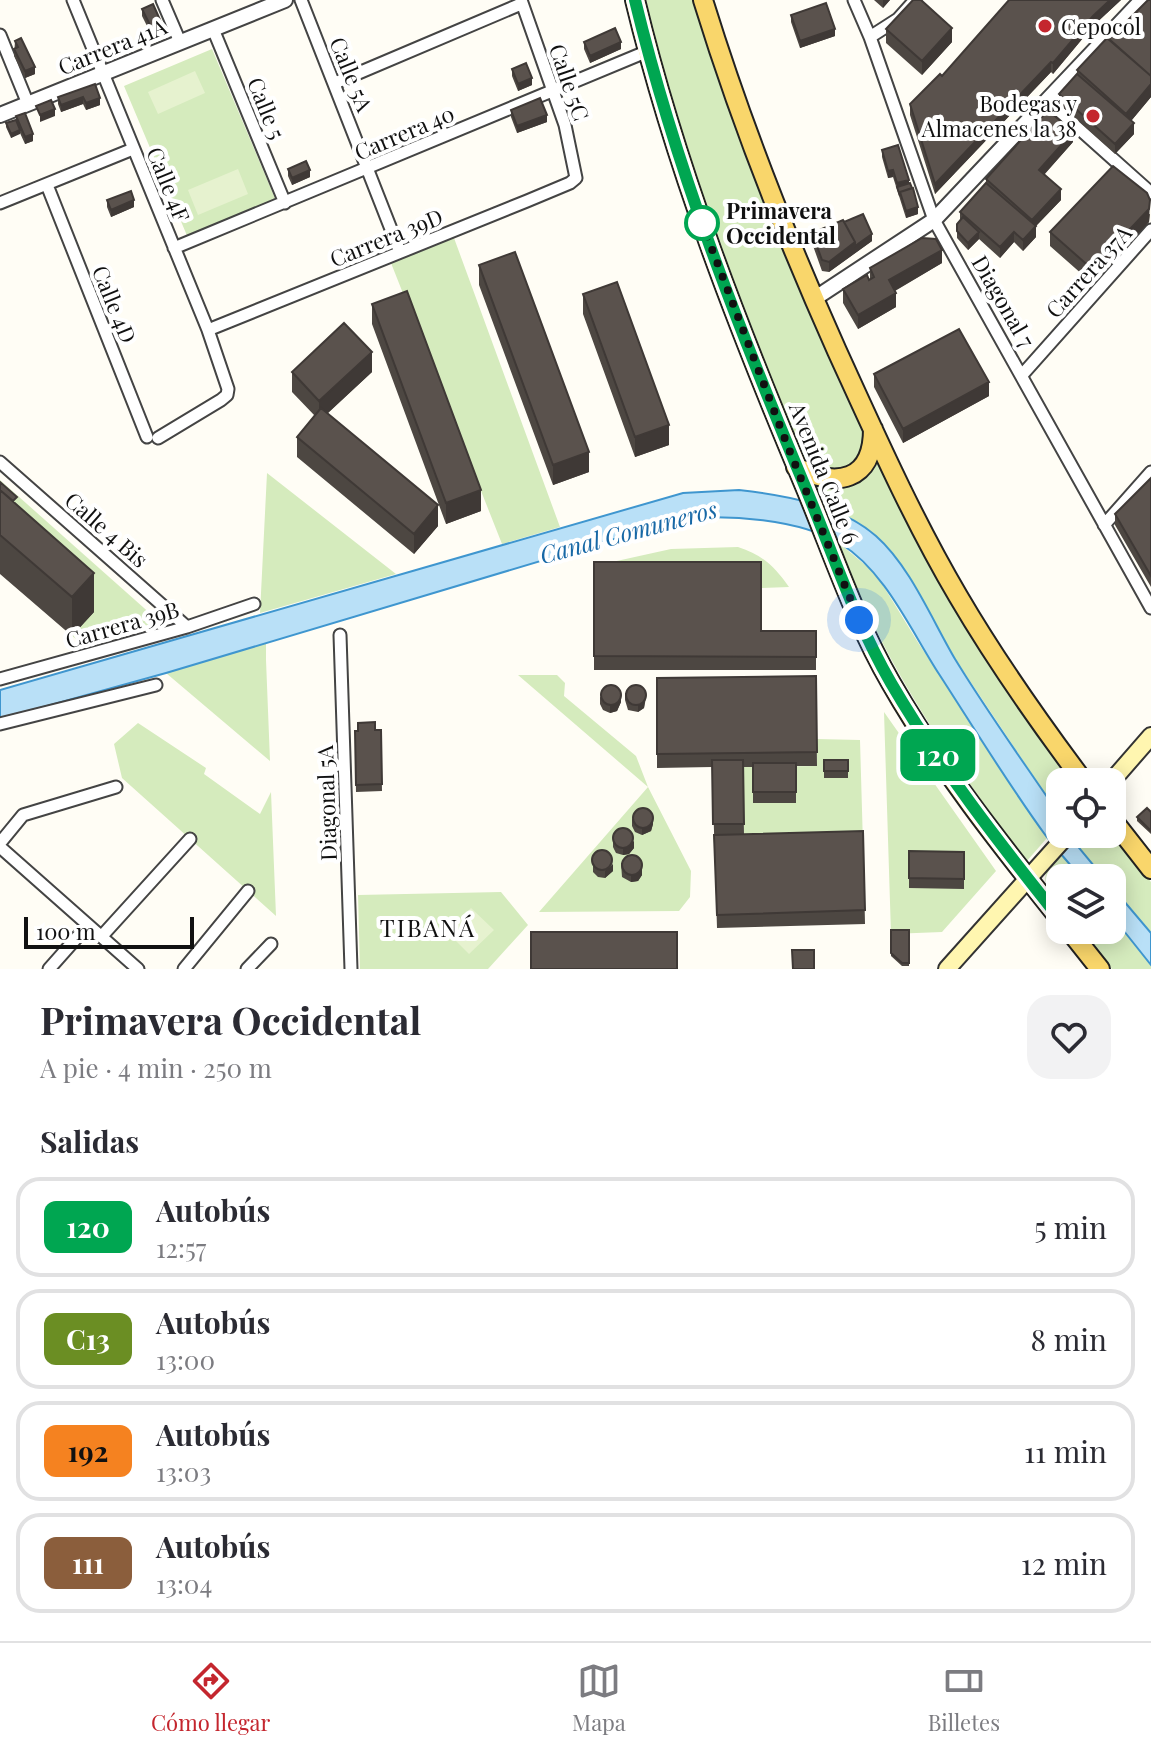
<!DOCTYPE html>
<html lang="es">
<head>
<meta charset="utf-8">
<style>
  :root { --surface:#fff; --page:#f2f2f3; --text:#2b2b33; --muted:#7c7c81; --line:#e1e1e2; --accent:#c4262e }
  body { margin:0; font-family:"Playfair Display",serif; background:var(--page); color:var(--text); height:100vh; display:flex; flex-direction:column; font-size:30px; white-space:nowrap }
  * { box-sizing:border-box; margin:0 }
  p { font-size:26px; color:var(--muted) }
  .icon { flex:none; width:44px; height:44px; fill:none; stroke:currentColor; stroke-width:2; stroke-linecap:round; stroke-linejoin:round }
  .map { position:relative; height:969px; overflow:hidden }
  .drawer { display:flex; flex-direction:column; background:var(--surface); flex:1 }
  .drawer>* { flex:none }
  .badge { padding:0 16px; border-radius:12px; font-size:28px; line-height:52px }
  .controls { position:absolute; left:1046px; top:768px; display:grid; gap:16px }
  .controls a { display:grid; place-items:center; width:80px; height:80px; border-radius:16px; background:var(--surface); box-shadow:0 4px 20px #0003; font-size:40px }
  .scale { position:absolute; left:24px; bottom:20px; width:170px; box-sizing:border-box; padding-left:8px; border:4px solid #111; border-top:0; font-size:22px; line-height:28px; white-space:nowrap; color:#111; -webkit-text-stroke:6px #fff; paint-order:stroke }
  .you { position:absolute; width:40px; height:40px; margin:-20px; border:6px solid #fff; border-radius:50%; background:#1a73e8; box-shadow:0 0 0 12px #1a73e833 }
  .map>.badge { position:absolute; translate:-50% -50%; box-shadow:0 0 0 4px #fff }
  h2 { padding:0 40px; font-size:30px; line-height:72px }
  .round { display:grid; place-items:center; flex:none; width:84px; height:84px; border-radius:24px; background:var(--page) }
  .headline { display:flex; align-items:center; justify-content:space-between; height:136px; padding:0 40px }
  h1 { font-size:38px; font-weight:700; line-height:60px }
  ul { padding:0; list-style:none }
  li { display:flex; align-items:center; gap:24px; height:100px; margin:0 16px 12px; padding:0 24px; border:4px solid var(--line); border-radius:24px }
  li div { flex:1 }
  li b { display:block; font-size:30px }
  li em { font-style:normal }
  li .badge { min-width:88px; font-weight:700; text-align:center }
  .tabs { display:flex; justify-content:space-around; align-items:center; height:112px; border-top:2px solid var(--line); background:var(--surface); font-size:22px; color:var(--muted) }
  .tabs a { display:grid; justify-items:center; gap:4px }
  .tabs .active { color:var(--accent) }
  .map>svg:first-child { display:block }
  .green { fill:#d5ebbd }
  .pitch { fill:#e6f2cf }
  .water { fill:#b9e0f7; stroke:#3f96cf; stroke-width:2 }
  .lines { fill:none; stroke-linecap:round; stroke-linejoin:round }
  .minor-casing { stroke:#444; stroke-width:15 }
  .tertiary-casing { stroke:#444; stroke-width:18 }
  .secondary-casing { stroke:#333; stroke-width:20 }
  .primary-casing { stroke:#222; stroke-width:22 }
  .minor { stroke:#fff; stroke-width:11 }
  .tertiary { stroke:#fff; stroke-width:14 }
  .secondary { stroke:#fff6b0; stroke-width:16 }
  .primary { stroke:#f9d66b; stroke-width:18 }
  .wall { fill:#4d4742 }
  .shaded-wall { fill:#3f3936 }
  .building { fill:#5a524d; stroke:#3f3936; stroke-width:2 }
  .line-casing { stroke:#fff; stroke-width:18 }
  .line { stroke:#00a651; stroke-width:12 }
  .walk { stroke:#111; stroke-width:8; stroke-dasharray:0 14.4 }
  .poi-dot { fill:#c4262e; stroke:#fff; stroke-width:3 }
  .stop-dot { fill:#fff; stroke:#00a651; stroke-width:4 }
  .labels { text-anchor:middle; dominant-baseline:central; stroke-width:8; stroke-linejoin:round; paint-order:stroke }
  .poi-label { font-size:22px; fill:#111; stroke:#fff; text-anchor:start }
  .street-label { font-size:22px; fill:#111; stroke:#fff }
  .stop-label { font-size:22px; font-weight:bold; fill:#111; stroke:#fff; text-anchor:start }
  .water-label { font-size:24px; font-style:italic; fill:#1768a6; stroke:#fff }
  .neighbourhood-label { font-size:24px; letter-spacing:2px; fill:#111; stroke:#fff }
</style>
</head>
<body>
<div class="map">
<svg width="1151" height="969" viewBox="0 0 1151 969">
  <rect width="100%" height="100%" fill="#fffdf5"/>
  <path class="green" d="M643,0H694L751,167L808,311L867,436L860,463L841,473L808,466L765,365L684,147Z
    M212,49L277,203L188,238L124,86Z
    M454,238L560,527L502,544L391,263Z
    M876,455L1075,782H1060V816L956,660L900,563L876,536L852,520L825,509L817,487L841,484Z
    M267,473L396,574L260,613Z
    M0,480L162,624L85,645L72,636L94,611L0,529Z
    M839,543L876,574L919,644L1047,838L1026,862C951,760 882,664 839,543Z
    M738,547C763,555 775,567 789,587L761,588V576L594,566L671,549Z
    M266,643V660L270,761L166,673Z
    M518,675H557L565,683L564,696L636,756L648,787L691,871L690,897L679,911L539,912L648,787Z
    M884,712L996,871L942,932L891,934Z
    M138,723L206,768L204,774L260,814L271,792L276,916L122,778L114,744Z
    M817,739L860,740L863,845L715,849L713,838L744,837L743,767L817,766Z
    M1112,833L1151,882V933L1112,887V878H1104L1071,838L1074,834Z
    M1060,852L1081,878H1060V905C1041,880 1040,877 1060,852Z
    M501,892L528,925L488,969H360L358,895Z
    M1112,916L1151,965V969H1112L1079,930H1112Z"/>
  <path class="pitch" d="M195,71L205,93L158,114L148,92Z
    M238,169L248,194L198,215L188,190Z
    M471,908L494,930L469,954L447,932Z"/>
  <path class="water" d="M739,490C784,495 841,505 876,536C910,566 932,620 955,659C988,713 1025,764 1060,816V834L1071,838L1104,878H1081C1070,864 1057,850 1046,836C1008,784 974,728 939,674C911,631 885,571 841,544C800,519 727,514 681,519L166,673L0,719V690L683,493Z
    M1112,887L1151,933V965L1112,916Z"/>
  <g class="lines">
    <defs>
      <path id="minor" d="M73,0L208,330L228,389L227,395L221,400L158,438
        M162,0L180,42
        M301,0L400,252
        M854,0L870,37L934,220L1151,608
        M213,29L285,203
        M0,35L28,104
        M870,37L898,19L915,0
        M335,83L521,4
        M1047,100L1151,193
        M47,185L147,437
        M0,203L133,149
        M174,248L648,51
        M208,330L527,201L570,183L576,178L565,125L521,0
        M1022,375L1151,230
        M0,462L187,627
        M1104,525L1151,472
        M340,635L351,969
        M0,679L187,627L254,604
        M0,724L156,685
        M0,843L23,815L116,787
        M0,847L138,969
        M101,937L190,839
        M49,969L88,925
        M184,969L248,891
        M247,969L271,944"/>
      <path id="tertiary" d="M0,115L285,0
        M814,299L934,220L1142,0"/>
      <path id="secondary" d="M1111,782L1151,736
        M947,969L1068,834"/>
      <path id="primary" d="M635,0C675,166 738,327 804,484C832,551 855,621 891,683C939,767 1000,844 1060,919
        M703,0C740,120 786,237 837,351C875,434 912,518 958,596C996,661 1039,722 1084,782
        M796,467C836,488 873,482 873,429
        M1112,819L1151,869
        M1069,930L1100,969"/>
    </defs>
    <use href="#minor" class="minor-casing"/>
    <use href="#tertiary" class="tertiary-casing"/>
    <use href="#secondary" class="secondary-casing"/>
    <use href="#primary" class="primary-casing"/>
    <use href="#minor" class="minor"/>
    <use href="#tertiary" class="tertiary"/>
    <use href="#secondary" class="secondary"/>
    <use href="#primary" class="primary"/>
  </g>
  <path class="wall" d="M874,0H890L883,8Z
    M1009,0H1121L1093,26L1053,74L1051,72L935,194L910,115V104L942,76Z
    M1151,0V97L1131,121L1134,134L1115,154L1059,104V94L1077,74V70Z
    M142,9L161,29L151,34L142,16Z
    M791,15L835,36L800,48L791,22Z
    M886,29L952,42L922,75L886,43Z
    M15,41L35,74L25,78L14,56Z
    M584,42L621,49L590,63L584,49Z
    M512,69L532,85L518,91L512,76Z
    M95,84L100,105L86,110L83,104L61,112L58,104V97Z
    M511,110L547,122L517,133L511,117Z
    M16,116L33,141L25,144L20,133L11,138L6,127V123L16,120Z
    M1073,142L1044,175L1061,200L1036,226V237L1023,251L1014,242L1000,258L979,239L968,250L957,238V224L960,220V212L986,183V179Z
    M882,150L909,184L918,214L906,218L893,177L888,178L882,157Z
    M288,169L310,177L292,185L288,176Z
    M107,200L134,207L111,217L107,207Z
    M1150,214L1149,222L1092,283L1050,246V232Z
    M844,222L872,241L829,272L822,271L812,243V233Z
    M942,263L895,291L896,307L858,329L843,303V289L870,279V268Z
    M479,265L589,472L553,485L479,285Z
    M583,294L669,445L635,457L583,314Z
    M372,304L481,511L446,524L372,324Z
    M292,372H372L327,414L438,526L414,554L297,457V437L315,416L292,392Z
    M874,374L989,396L903,443L874,387Z
    M1151,478V587L1115,525V514Z
    M0,482L94,612L72,636L0,574Z
    M594,562L761,631H816V670H594Z
    M816,676L817,766H796V803H753V767H743L744,835L863,831L865,924L717,928L712,767L657,768V678Z
    M625,693L646,698L644,708L638,712L628,710L625,700Z
    M600,697L621,702L617,711L610,713L603,710L600,704Z
    M381,730L382,791L356,792L355,731Z
    M824,760H848V778H824Z
    M1151,812V834L1137,821V817Z
    M632,819L653,824L651,831L642,835L635,832L632,826Z
    M613,840L634,848L629,854L623,855L616,853L613,847Z
    M964,852V889L909,888V878Z
    M593,855L613,871L605,878L598,877L593,872Z
    M642,861V875L638,881L631,882L622,877L621,863Z
    M891,930H909V966H902L891,956Z"/>
  <path class="shaded-wall" d="M883,0H890L883,8Z
    M1110,0H1121L1093,26L1053,74V63L1093,16Z
    M161,22V29L151,34V27Z
    M952,28V42L922,75V61Z
    M835,29V36L800,48V41Z
    M621,42V49L590,63V56Z
    M87,62V65L73,70V66Z
    M1051,62V72L935,194V184Z
    M35,67V74L25,78V71Z
    M532,78V85L518,91V84Z
    M1151,84V97L1126,127V114Z
    M83,97V104L61,112V105Z
    M100,98V105L86,110V103Z
    M55,109V116L40,122V115Z
    M547,115V122L517,133V126Z
    M1134,123V134L1115,154V144Z
    M20,130V134L11,138V134Z
    M1073,132V142L1039,180V170Z
    M33,134V141L25,144V137Z
    M310,170V177L292,185V178Z
    M893,170V177L888,178V171Z
    M909,180V187H897V190V183Z
    M1061,189V200L1036,226V237L1023,251V240L1032,230V220Z
    M134,200V207L111,217V210Z
    M1150,200L1149,222L1092,283V269Z
    M918,207V214L906,218V211Z
    M979,232V239L968,250V243Z
    M1014,232V242L1000,258V247Z
    M872,234V241L829,272V262L855,242Z
    M942,250V263L889,294V280Z
    M896,293V307L858,329V315Z
    M372,352V372L319,421V401Z
    M989,382V396L903,443V429Z
    M669,425V445L635,457V437Z
    M589,452V472L553,485V465Z
    M481,490V511L446,524V503Z
    M438,505V526L414,554V534Z
    M94,573V612L72,636V597Z
    M646,691L644,708L638,712V705Z
    M621,695V702L617,711L610,713V706Z
    M653,817V824L651,831L642,835V828Z
    M634,841V848L629,854L623,855V848Z
    M613,864V871L605,878V871Z
    M642,868V875L638,881L631,882V875Z"/>
  <path class="building" d="M913,0H921L952,28L922,61L886,29Z
    M1009,0H1110L1093,16L1053,63L1051,62L935,184L910,104L940,74L942,76Z
    M1148,0H1151V76L1109,39Z
    M826,3L835,29L800,41L791,15Z
    M153,4L161,22L151,27L142,9Z
    M615,28L621,42L590,56L584,42Z
    M21,38L35,67L25,71L14,49L18,47L15,41Z
    M1107,38L1151,76V84L1126,114L1077,70Z
    M85,56L87,62L73,66L71,60Z
    M526,63L532,78L518,84L512,69Z
    M1077,74L1134,123L1115,144L1059,94Z
    M95,84L100,98L86,103L83,97L61,105L58,97Z
    M540,98L547,115L517,126L511,110Z
    M51,100L55,109L40,115L36,106Z
    M1048,110L1073,132L1039,170L1061,189L1032,220L986,179Z
    M25,113L33,134L25,137L16,116Z
    M16,120L20,130L11,134L6,123Z
    M898,145L909,180L897,183L893,170L888,171L882,150Z
    M306,161L310,170L292,178L288,169Z
    M1113,166L1147,193L1150,200L1149,209L1092,269L1050,232Z
    M910,183L912,188L900,192V196L897,187Z
    M986,183L1036,226L1023,240L1014,232L1000,247L960,212Z
    M913,188L918,207L906,211L900,192Z
    M131,191L134,200L111,210L107,200Z
    M863,214L872,234L855,246V242L844,222Z
    M963,217L979,232L968,243L957,231V224Z
    M843,220L855,242L829,262L822,260L812,233Z
    M922,238L936,239L942,250L889,280L896,293L858,315L843,289L867,275L869,280L874,277L870,268Z
    M515,252L589,452L553,465L479,265Z
    M617,282L669,425L635,437L583,294Z
    M407,291L481,490L446,503L372,304Z
    M344,323L372,352L319,401L292,372Z
    M959,329L989,382L903,429L874,374Z
    M321,408L438,505L414,534L297,437Z
    M1151,478V576L1115,514Z
    M0,482L17,497L13,501L0,490Z
    M0,490L94,573L72,597L0,535Z
    M594,562H761V631H816V657L594,656Z
    M816,676L817,752L657,754V678Z
    M601 695a10 10 0 1 1 20 0a10 10 0 1 1-20 0Z
    M626 695a10 10 0 1 1 20 0a10 10 0 1 1-20 0Z
    M375,722V730H381L382,784L356,785L355,731H358V723Z
    M712,760H743L744,824H713Z
    M824,760H848V771H824Z
    M753,763H796V792H753Z
    M633 818a10 10 0 1 1 20 0a10 10 0 1 1-20 0Z
    M1147,808L1151,812V831L1137,817Z
    M613 838a10 10 0 1 1 20 0a10 10 0 1 1-20 0Z
    M863,831L865,910L717,915L714,835Z
    M592 860a10 10 0 1 1 20 0a10 10 0 1 1-20 0Z
    M909,851L964,852V879L909,878Z
    M622 865a10 10 0 1 1 20 0a10 10 0 1 1-20 0Z
    M891,930H909V963H902L891,953Z
    M531,932H677V969H531Z
    M792,950H814V969H793Z"/>
  <g class="lines">
    <defs>
      <path id="line" d="M635,0C675,166 738,327 804,484C832,551 855,621 891,683C940,767 1000,844 1060,919"/>
    </defs>
    <use href="#line" class="line-casing"/>
    <use href="#line" class="line"/>
    <path class="walk" d="M702,223L788,447L859,620"/>
  </g>
  <g class="poi-dot">
    <circle cx="1045" cy="26" r="8"/>
    <circle cx="1093" cy="116" r="8"/>
  </g>
  <circle class="stop-dot" cx="702" cy="223" r="16"/>
  <g class="labels">
    <g class="poi-label">
      <text x="1061" y="26">Cepocol</text>
      <text x="1077" y="103" text-anchor="end">Bodegas y<tspan x="1077" dy="25">Almacenes la 38</tspan></text>
    </g>
    <g class="street-label">
      <text transform="translate(112 46) rotate(-22)">Carrera 41A</text>
      <text transform="translate(352 74) rotate(68)">Calle 5A</text>
      <text transform="translate(570 82) rotate(71)">Calle 5C</text>
      <text transform="translate(267 108) rotate(68)">Calle 5</text>
      <text transform="translate(404 132) rotate(-23)">Carrera 40</text>
      <text transform="translate(169 184) rotate(68)">Calle 4F</text>
      <text transform="translate(386 237) rotate(-22)">Carrera 39D</text>
      <text transform="translate(1088 271) rotate(-48)">Carrera 37A</text>
      <text transform="translate(1004 301) rotate(60)">Diagonal 7</text>
      <text transform="translate(115 304) rotate(68)">Calle 4D</text>
      <text transform="translate(825 473) rotate(68)">Avenida Calle 6</text>
      <text transform="translate(107 529) rotate(41)">Calle 4 Bis</text>
      <text transform="translate(122 624) rotate(-16)">Carrera 39B</text>
      <text transform="translate(326 803) rotate(-92)">Diagonal 5A</text>
    </g>
    <g class="stop-label">
      <text x="726" y="210">Primavera<tspan x="726" dy="25">Occidental</tspan></text>
    </g>
    <g class="water-label">
      <text transform="translate(628 531) rotate(-15)">Canal Comuneros</text>
    </g>
    <g class="neighbourhood-label">
      <text x="428" y="927">TIBANÁ</text>
    </g>
  </g>
</svg>
<div class="controls">
<a><svg class="icon" aria-label="locate" viewBox="0 0 24 24"><circle cx="12" cy="12" r="6"/><path d="M12 2v4M12 18v4M2 12h4M18 12h4"/></svg></a>
<a><svg class="icon" aria-label="layers" viewBox="0 0 24 24"><path d="M12 4l9 5-9 5-9-5zM3 14l9 5 9-5"/></svg></a>
</div>
<div class="scale">100 m</div>
<div class="you" style="left:859px;top:620px"></div>
<b class="badge" style="left:938px;top:755px;background:#00a651;color:#fff">120</b>
</div>
<section class="drawer">
<div class="headline"><div><h1>Primavera Occidental</h1><p>A pie · 4 min · 250 m</p></div><a class="round"><svg class="icon" aria-label="heart" viewBox="0 0 24 24"><path d="M12 20l-8-8c-3-5 5-10 8-4 3-6 11-1 8 4z"/></svg></a></div>
<h2>Salidas</h2>
<ul>
<li><span class="badge" style="background:#00a651;color:#fff">120</span><div><b>Autobús</b><p>12:57</p></div><em>5 min</em></li>
<li><span class="badge" style="background:#6b8e23;color:#fff">C13</span><div><b>Autobús</b><p>13:00</p></div><em>8 min</em></li>
<li><span class="badge" style="background:#f58220;color:#111">192</span><div><b>Autobús</b><p>13:03</p></div><em>11 min</em></li>
<li><span class="badge" style="background:#8b5e3c;color:#fff">111</span><div><b>Autobús</b><p>13:04</p></div><em>12 min</em></li>
</ul>
</section>
<nav class="tabs">
<a class="active"><svg class="icon" aria-label="directions" viewBox="0 0 24 24"><path d="M12 3l9 9-9 9-9-9zM9 14v-3h6M13 9l2 2-2 2"/></svg>Cómo llegar</a>
<a><svg class="icon" aria-label="map" viewBox="0 0 24 24"><path d="M3 6l6-2 6 2 6-2v14l-6 2-6-2-6 2zM9 4v14M15 6v14"/></svg>Mapa</a>
<a><svg class="icon" aria-label="tickets" viewBox="0 0 24 24"><path d="M3 7h18v10H3zM15 7v10"/></svg>Billetes</a>
</nav>
</body>
</html>
